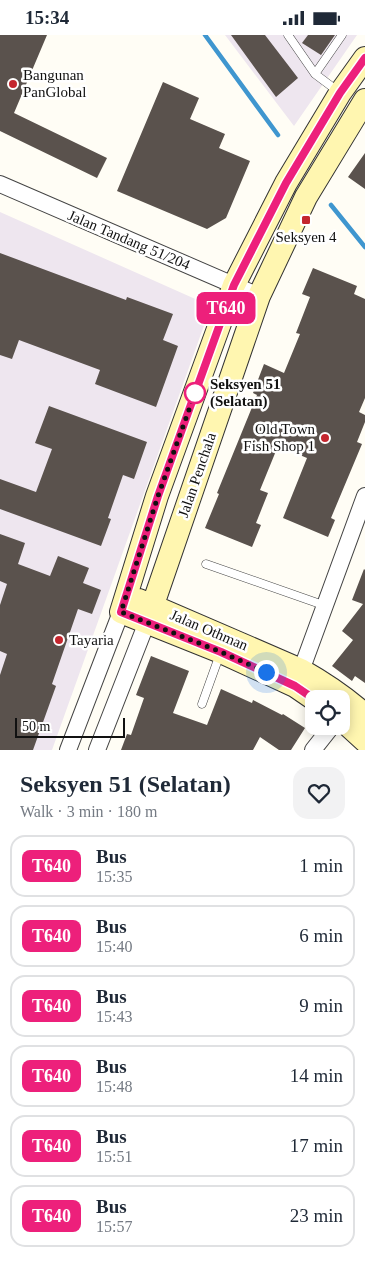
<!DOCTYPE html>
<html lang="en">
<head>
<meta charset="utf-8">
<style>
  :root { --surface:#fff; --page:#f2f2f3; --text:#1f2937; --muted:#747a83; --line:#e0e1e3 }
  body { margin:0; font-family:"Times New Roman",serif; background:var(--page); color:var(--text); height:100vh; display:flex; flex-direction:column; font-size:19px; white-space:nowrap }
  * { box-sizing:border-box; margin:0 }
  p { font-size:16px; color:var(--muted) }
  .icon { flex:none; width:28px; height:28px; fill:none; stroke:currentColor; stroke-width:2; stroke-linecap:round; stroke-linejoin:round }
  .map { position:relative; height:715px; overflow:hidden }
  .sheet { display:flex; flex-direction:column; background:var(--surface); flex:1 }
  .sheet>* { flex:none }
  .badge { padding:0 10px; border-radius:8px; font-size:18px; line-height:32px }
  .tools { position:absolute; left:305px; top:655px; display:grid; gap:10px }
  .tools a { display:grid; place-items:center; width:45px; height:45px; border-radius:10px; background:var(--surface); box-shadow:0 2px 12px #0003; font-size:25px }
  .scale { position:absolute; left:15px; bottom:12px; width:110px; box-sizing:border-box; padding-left:5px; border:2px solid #111; border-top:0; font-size:14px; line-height:18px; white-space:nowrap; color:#111; -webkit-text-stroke:4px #fff; paint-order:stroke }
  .you { position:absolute; width:25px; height:25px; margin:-12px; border:4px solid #fff; border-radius:50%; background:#1a73e8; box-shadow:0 0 0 8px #1a73e833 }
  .map>.badge { position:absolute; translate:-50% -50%; box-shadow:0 0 0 2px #fff }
  .round { display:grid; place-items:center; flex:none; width:52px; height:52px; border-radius:15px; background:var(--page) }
  .headline { display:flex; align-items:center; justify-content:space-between; height:85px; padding:0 20px }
  h1 { font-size:24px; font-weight:700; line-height:38px }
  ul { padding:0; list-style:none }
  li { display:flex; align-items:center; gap:15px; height:62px; margin:0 10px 8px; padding:0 10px; border:2px solid var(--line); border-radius:15px }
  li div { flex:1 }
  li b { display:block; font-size:19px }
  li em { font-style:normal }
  li .badge { min-width:55px; font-weight:700; text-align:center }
  .status { display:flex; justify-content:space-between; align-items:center; height:35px; padding:0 25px; background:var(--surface); direction:ltr }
  .status svg { height:14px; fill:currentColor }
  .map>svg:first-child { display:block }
  .industrial { fill:#eee6ef }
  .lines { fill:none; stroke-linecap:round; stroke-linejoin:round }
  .stream { stroke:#3f96cf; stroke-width:4.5 }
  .building { fill:#5a524d }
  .lane-casing { stroke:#444; stroke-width:9 }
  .street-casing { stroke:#444; stroke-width:18 }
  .secondary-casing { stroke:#333; stroke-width:24 }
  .lane { stroke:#fff; stroke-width:8 }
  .street { stroke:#fff; stroke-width:16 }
  .secondary { stroke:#fff6b0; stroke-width:22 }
  .line-casing { stroke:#fff; stroke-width:11 }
  .line { stroke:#ed207b; stroke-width:8 }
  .walk { stroke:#111; stroke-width:5; stroke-dasharray:0 9 }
  .poi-dot { fill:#c4262e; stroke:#fff; stroke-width:2 }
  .stop-dot { fill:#fff; stroke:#ed207b; stroke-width:2.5 }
  .labels { text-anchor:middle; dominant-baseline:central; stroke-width:5; stroke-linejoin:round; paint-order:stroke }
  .poi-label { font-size:15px; fill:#111; stroke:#fff; text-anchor:start }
  .street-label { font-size:15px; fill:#111; stroke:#fff }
  .stop-label { font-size:15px; font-weight:bold; fill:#111; stroke:#fff; text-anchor:start }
</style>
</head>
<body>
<div class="status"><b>15:34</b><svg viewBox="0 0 49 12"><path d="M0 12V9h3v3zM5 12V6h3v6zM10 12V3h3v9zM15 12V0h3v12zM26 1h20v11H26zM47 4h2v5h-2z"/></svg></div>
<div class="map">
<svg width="365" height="715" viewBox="0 0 365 715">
  <rect width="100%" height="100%" fill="#fffdf5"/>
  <path class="industrial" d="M225,0H357L294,91Z
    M0,177L211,271L52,715H0Z"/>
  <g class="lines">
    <path class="stream" d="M205,0L278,100
      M331,170L365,212"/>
  </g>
  <path class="building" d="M0,0H47L14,78L107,123L97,143L0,96Z
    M231,0H265L298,43L276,62Z
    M308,0H335L321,20L302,8Z
    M163,47L199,63L190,84L225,99L219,113L250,126L226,183L207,194L117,156Z
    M365,118V154L348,142Z
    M0,218L126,265L127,262L173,279L163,305L178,311L156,372L95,349L100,335L19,305L12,324L0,320Z
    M313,233L357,251L354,259L365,264V363L359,377L365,380V387L357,407L362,409L331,483L335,485L328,502L283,483L307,423L278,411L260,455L268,458L256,488L261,490L252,512L205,493L219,459L217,458L257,360L253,358L264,329L284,338L300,299L296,298L310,262L302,259Z
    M49,371L147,407L134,444L123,440L108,483L111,484L101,511L0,474V444L36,457L52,414L35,408Z
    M0,499L25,508L18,529L50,541L58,521L89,533L83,548L101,555L92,579L78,574L52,649L56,651L33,715H0V640L7,619L0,616V570L7,549L0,546Z
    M364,534L365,535V648L355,641L352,646L332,631L353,605L342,596L363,569L352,565Z
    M151,621L189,636L173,678L207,690L221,654L252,668L253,665L282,680L283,679L305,693L291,715H279L260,702L253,715H121L127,699L131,700L144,663L136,660Z"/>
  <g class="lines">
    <defs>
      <path id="lane" d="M288,0L315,39L339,57
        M315,39L342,0
        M206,529L326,571
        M202,669L220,619"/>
      <path id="street" d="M0,149L259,261
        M298,644L365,461
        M68,715L121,577
        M97,715L147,587
        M313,715L332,691"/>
      <path id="secondary" d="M139,565L301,635C324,648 345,662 365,680
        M147,587L259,261L306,162L365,65
        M314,664L295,651L221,617L121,577L157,461L234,250L286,148L340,58L365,23
        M341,684L365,706"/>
    </defs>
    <use href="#lane" class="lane-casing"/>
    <use href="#street" class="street-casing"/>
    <use href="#secondary" class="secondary-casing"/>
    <use href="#lane" class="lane"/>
    <use href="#street" class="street"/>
    <use href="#secondary" class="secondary"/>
  </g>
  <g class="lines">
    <defs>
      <path id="line" d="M314,664L295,651L221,617L121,577L158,461L234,250L286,148L340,58L365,23"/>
    </defs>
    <use href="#line" class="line-casing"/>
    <use href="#line" class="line"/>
    <path class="walk" d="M195,358L158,461L121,577L221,617L266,637"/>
  </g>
  <g class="poi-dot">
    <circle cx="13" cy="49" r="5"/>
    <rect x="301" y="180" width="10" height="10" rx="2.5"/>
    <circle cx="325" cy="403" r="5"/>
    <circle cx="59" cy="605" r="5"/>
  </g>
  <circle class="stop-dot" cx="195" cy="358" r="10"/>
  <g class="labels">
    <g class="poi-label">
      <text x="23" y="40">Bangunan<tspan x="23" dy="17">PanGlobal</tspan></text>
      <text x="306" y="202" text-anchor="middle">Seksyen 4</text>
      <text x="315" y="394" text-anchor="end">Old Town<tspan x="315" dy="17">Fish Shop 1</tspan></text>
      <text x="69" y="605">Tayaria</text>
    </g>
    <g class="street-label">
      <text transform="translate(129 205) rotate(23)">Jalan Tandang 51/204</text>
      <text transform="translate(197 440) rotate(-71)">Jalan Penchala</text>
      <text transform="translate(209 595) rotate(23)">Jalan Othman</text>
    </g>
    <g class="stop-label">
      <text x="210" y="349">Seksyen 51<tspan x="210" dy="17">(Selatan)</tspan></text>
    </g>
  </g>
</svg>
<div class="tools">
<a><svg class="icon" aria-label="locate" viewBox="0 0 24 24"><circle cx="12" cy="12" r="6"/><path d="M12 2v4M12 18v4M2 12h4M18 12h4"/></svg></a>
</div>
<div class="scale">50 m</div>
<div class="you" style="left:266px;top:637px"></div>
<b class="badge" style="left:226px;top:273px;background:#ed207b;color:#fff">T640</b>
</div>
<section class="sheet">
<div class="headline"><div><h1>Seksyen 51 (Selatan)</h1><p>Walk · 3 min · 180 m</p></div><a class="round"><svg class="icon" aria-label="heart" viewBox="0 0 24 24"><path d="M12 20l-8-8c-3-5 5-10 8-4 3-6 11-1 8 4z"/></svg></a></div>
<ul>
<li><span class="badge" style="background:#ed207b;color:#fff">T640</span><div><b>Bus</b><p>15:35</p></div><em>1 min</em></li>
<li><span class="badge" style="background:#ed207b;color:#fff">T640</span><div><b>Bus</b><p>15:40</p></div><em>6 min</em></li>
<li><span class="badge" style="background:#ed207b;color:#fff">T640</span><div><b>Bus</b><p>15:43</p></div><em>9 min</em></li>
<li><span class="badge" style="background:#ed207b;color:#fff">T640</span><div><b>Bus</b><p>15:48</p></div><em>14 min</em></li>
<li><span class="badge" style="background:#ed207b;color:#fff">T640</span><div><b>Bus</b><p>15:51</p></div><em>17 min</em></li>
<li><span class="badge" style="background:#ed207b;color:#fff">T640</span><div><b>Bus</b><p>15:57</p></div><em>23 min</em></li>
</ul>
</section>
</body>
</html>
